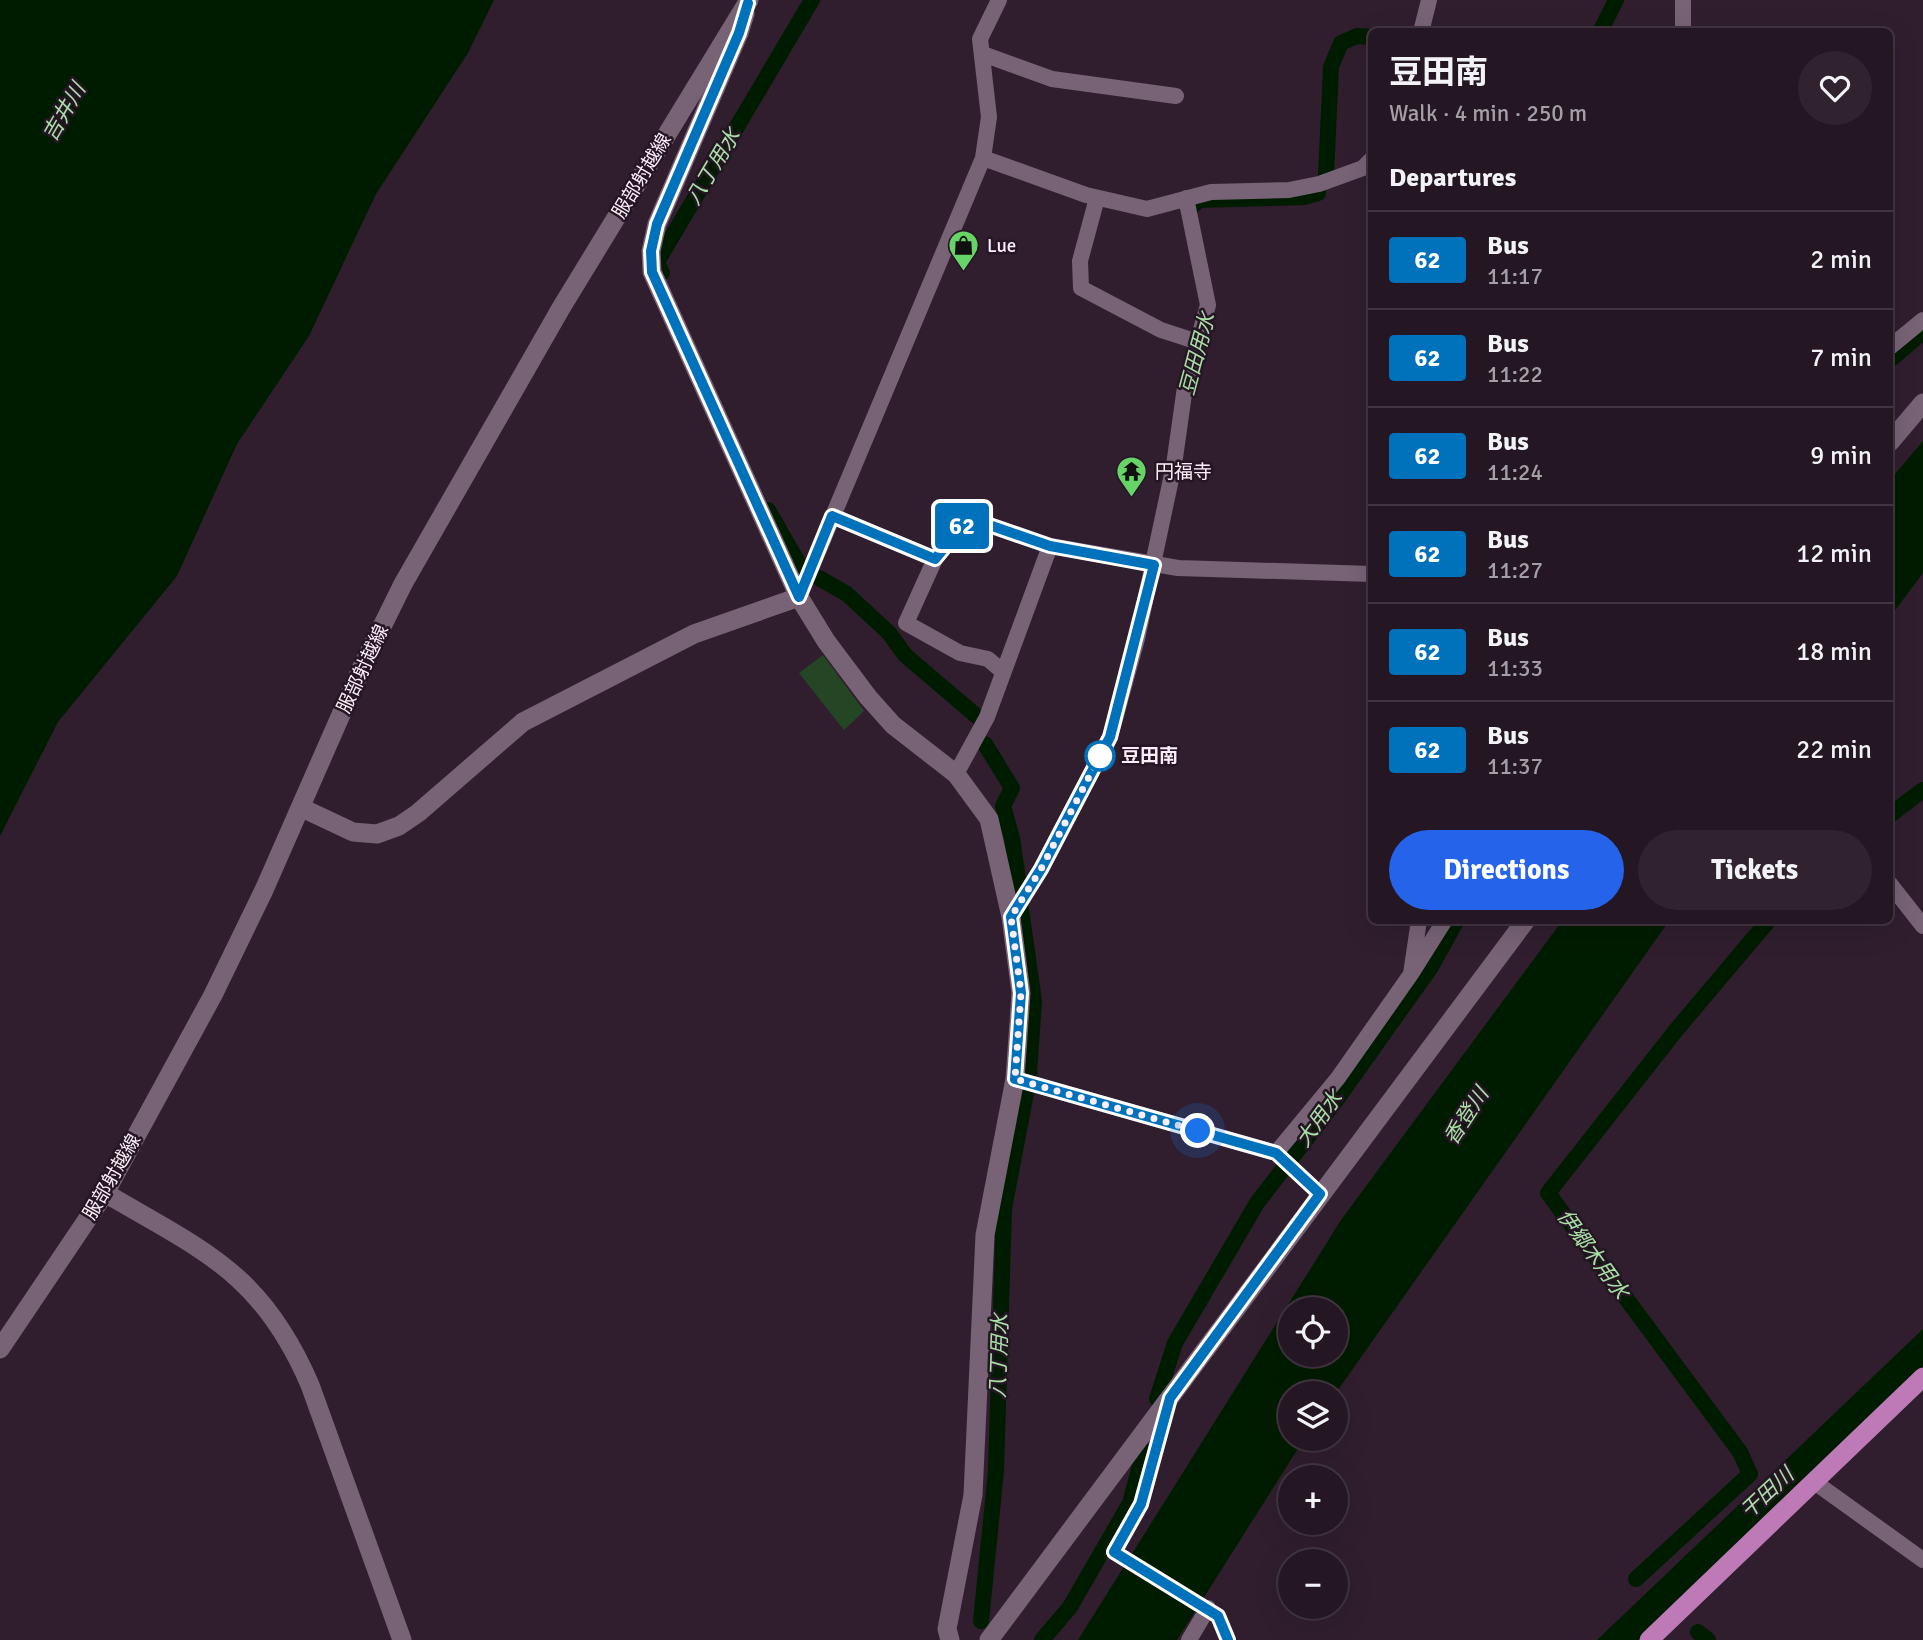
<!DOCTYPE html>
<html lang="en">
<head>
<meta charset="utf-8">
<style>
  :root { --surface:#241622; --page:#30232f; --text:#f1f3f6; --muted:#a39fa5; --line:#413540; --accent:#2563eb }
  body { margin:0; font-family:Signika,"Noto Sans JP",sans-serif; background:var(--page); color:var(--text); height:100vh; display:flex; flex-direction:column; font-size:26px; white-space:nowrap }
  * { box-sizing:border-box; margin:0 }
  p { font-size:23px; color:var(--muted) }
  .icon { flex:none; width:38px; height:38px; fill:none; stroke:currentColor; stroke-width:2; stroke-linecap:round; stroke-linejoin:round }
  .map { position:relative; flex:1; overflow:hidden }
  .details { position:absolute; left:1368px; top:28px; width:525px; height:896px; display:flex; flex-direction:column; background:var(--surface); border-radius:10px; box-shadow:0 7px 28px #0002,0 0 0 2px var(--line) }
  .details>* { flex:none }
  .badge { padding:0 14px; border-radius:5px; font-size:24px; line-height:46px }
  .fabs { position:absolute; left:1278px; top:1297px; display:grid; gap:14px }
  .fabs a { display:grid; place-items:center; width:70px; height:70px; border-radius:50%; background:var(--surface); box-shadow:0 7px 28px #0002,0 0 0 2px var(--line); font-size:35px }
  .you { position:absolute; width:35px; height:35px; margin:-18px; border:5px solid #fff; border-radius:50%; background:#1a73e8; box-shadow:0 0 0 10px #1a73e833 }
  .map>.badge { position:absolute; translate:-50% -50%; box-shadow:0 0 0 4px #fff }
  h2 { padding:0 21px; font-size:26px; line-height:63px }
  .round { display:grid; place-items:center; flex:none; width:74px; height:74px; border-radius:37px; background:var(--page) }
  .headline { display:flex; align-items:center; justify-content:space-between; height:119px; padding:0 21px }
  h1 { font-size:33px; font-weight:700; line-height:52px }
  .button { display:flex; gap:14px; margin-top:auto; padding:14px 21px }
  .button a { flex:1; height:80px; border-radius:42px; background:var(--accent); color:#fff; font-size:28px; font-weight:700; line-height:80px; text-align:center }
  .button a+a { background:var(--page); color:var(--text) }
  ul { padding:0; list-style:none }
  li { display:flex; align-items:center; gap:21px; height:98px; padding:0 21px; border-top:2px solid var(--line) }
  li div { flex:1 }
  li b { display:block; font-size:26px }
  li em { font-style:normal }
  li .badge { min-width:77px; font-weight:700; text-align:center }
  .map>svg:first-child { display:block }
  .green { fill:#254625 }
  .water { fill:#001c00; fill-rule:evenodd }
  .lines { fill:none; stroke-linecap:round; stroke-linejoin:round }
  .canal { stroke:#001c00; stroke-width:16 }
  .minor { stroke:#786376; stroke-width:16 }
  .tertiary { stroke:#786376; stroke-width:19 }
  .secondary { stroke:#786376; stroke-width:19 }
  .primary { stroke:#be79b7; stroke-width:19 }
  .line-casing { stroke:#fff; stroke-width:16 }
  .line { stroke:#0072bc; stroke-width:10 }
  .walk { stroke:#fbeef9; stroke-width:7; stroke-dasharray:0 12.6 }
  .stop-dot { fill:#fff; stroke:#0072bc; stroke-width:3.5 }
  .labels { text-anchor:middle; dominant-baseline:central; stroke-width:5; stroke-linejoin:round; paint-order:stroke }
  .street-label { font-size:19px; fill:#fbeef9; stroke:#261524 }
  .poi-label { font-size:19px; fill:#fbeef9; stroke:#261524; text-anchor:start }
  .stop-label { font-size:19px; font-weight:bold; fill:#fbeef9; stroke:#261524; text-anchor:start }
  .water-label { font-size:21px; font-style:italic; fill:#a7e0a4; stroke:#261524 }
</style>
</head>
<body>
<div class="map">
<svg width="1923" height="1640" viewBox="0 0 1923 1640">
  <rect width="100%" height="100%" fill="#301e2e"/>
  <path class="green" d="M823,655L864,711L844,730L799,673Z"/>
  <path class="water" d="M0,0H494L468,53L376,194L309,336L237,444L177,576L58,722L0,836Z
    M1923,441V573L1890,617V480Z
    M1562,921H1669L1335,1394L1290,1393V1438L1304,1439L1177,1640H1078L1341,1220ZM1290,1309H1335V1354H1290Z
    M1923,1329V1370L1639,1640H1597Z"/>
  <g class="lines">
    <path class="canal" d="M1600,32L1616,0
      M1326,175L1331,67L1341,43L1357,36L1372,37
      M1194,205L1198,200L1304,197L1318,193
      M662,273L657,262L812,0
      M1890,360L1923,332
      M768,510L800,566
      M819,578L847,594L889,633L905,655L980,719
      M985,744L1012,788L1003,806L1012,838L1020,892
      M1890,815L1923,790
      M1021,909L1034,1001L1029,1074
      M1157,1399L1175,1343L1257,1203L1337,1099L1431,967L1457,920
      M1636,1579L1750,1474L1740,1452L1548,1193L1677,1029L1769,920
      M981,1621L996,1471L1004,1209L1026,1093
      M1698,1632L1708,1640
      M1042,1640L1070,1607L1130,1503L1144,1451"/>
    <path class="minor" d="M1683,0V32
      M1421,32L1429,0
      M983,54L1052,79L1176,96
      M983,158L1086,195L1147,209L1211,192L1289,190L1319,184L1363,168L1372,159
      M1097,198L1080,261L1081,288L1161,330L1198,342
      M1890,347L1923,320
      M833,516L935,559
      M799,597L983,158L989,117L980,39L999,0
      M1002,671L988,659L960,653L906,623L935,559L969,518L1050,546
      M956,774L987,717L1050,546L1178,568L1372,574
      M1890,884L1923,926
      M1011,917L1041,869L1110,737L1137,639L1174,465L1185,387L1208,305L1186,198
      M1411,974L1445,920
      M1015,1079L1276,1153L1320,1194
      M1276,1153L1338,1078L1411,974L1419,920
      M1170,1398L1141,1504L1114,1552L1218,1616L1228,1640
      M1813,1481L1923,1560
      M1189,1640L1208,1608"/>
    <path class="tertiary" d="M745,14L739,33L657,224L651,251L652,272L799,597L826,641L868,697L893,725L956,774L989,819L1011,917L1021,993L1015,1079L985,1235L973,1495L947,1629L950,1640
      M1890,442L1923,403
      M302,808L353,832L377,834L399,826L418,813L523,722L694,634L799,597
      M105,1193C204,1251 262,1273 310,1385L402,1640
      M989,1640L1526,920"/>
    <path class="secondary" d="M0,1349L105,1193L213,995L264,890L361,669L403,584L561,308L749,0"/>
    <path class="primary" d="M1649,1640L1923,1377"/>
  </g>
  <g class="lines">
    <defs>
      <path id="line" d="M748,3L739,33L657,224L651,251L652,272L799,597L832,516L935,559L969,518L1050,546L1154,565L1110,737L1041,869L1011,917L1021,993L1015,1079L1276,1153L1320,1194L1170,1398L1141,1504L1114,1552L1218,1616L1228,1640"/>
    </defs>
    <use href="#line" class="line-casing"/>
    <use href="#line" class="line"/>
    <path class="walk" d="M1100,756L1041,869L1011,917L1021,993L1015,1079L1198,1131"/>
  </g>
  <defs>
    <symbol id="shop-pin" viewBox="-11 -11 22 30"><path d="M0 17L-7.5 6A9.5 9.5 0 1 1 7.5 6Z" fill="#66d466" stroke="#261524"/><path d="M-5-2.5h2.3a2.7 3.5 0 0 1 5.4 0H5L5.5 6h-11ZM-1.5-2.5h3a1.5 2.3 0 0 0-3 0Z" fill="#111"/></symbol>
    <symbol id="temple-pin" viewBox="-11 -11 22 30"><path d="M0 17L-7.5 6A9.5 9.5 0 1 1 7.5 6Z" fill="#66d466" stroke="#261524"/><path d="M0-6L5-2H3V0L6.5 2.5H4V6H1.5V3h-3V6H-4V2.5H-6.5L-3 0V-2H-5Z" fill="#111"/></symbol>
  </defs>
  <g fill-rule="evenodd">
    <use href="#shop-pin" x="946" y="228" width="35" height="47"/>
    <use href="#temple-pin" x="1114" y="454" width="35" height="47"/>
  </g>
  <circle class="stop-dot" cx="1100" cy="756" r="14"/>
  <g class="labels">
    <g class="street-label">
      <text transform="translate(642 176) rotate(-59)">服部射越線</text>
      <text transform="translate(363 669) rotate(-65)">服部射越線</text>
      <text transform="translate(112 1177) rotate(-60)">服部射越線</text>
    </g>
    <g class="poi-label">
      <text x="987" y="246">Lue</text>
      <text x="1155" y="472">円福寺</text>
    </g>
    <g class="stop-label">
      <text x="1121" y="756">豆田南</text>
    </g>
    <g class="water-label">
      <text transform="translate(64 112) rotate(-60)">吉井川</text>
      <text transform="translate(713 167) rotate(-59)">八丁用水</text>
      <text transform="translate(1197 354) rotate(-75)">豆田用水</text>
      <text transform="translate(1466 1116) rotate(-57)">香登川</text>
      <text transform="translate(1319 1119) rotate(-54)">大用水</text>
      <text transform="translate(1593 1254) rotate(54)">伊郷木用水</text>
      <text transform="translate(999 1356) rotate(-88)">八丁用水</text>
      <text transform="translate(1767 1493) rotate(-43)">干田川</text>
    </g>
  </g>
</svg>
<div class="fabs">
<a><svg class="icon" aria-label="locate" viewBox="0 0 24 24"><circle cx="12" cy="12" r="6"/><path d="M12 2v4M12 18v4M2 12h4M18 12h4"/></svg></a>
<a><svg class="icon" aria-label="layers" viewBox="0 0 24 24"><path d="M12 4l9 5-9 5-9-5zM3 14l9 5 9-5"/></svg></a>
<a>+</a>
<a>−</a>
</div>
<div class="you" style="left:1198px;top:1131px"></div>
<b class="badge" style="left:962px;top:526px;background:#0072bc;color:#fff">62</b>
<section class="details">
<div class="headline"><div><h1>豆田南</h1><p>Walk · 4 min · 250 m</p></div><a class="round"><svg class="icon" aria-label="heart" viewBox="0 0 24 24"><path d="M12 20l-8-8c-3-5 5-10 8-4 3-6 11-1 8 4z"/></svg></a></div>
<h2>Departures</h2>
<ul>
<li><span class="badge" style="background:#0072bc;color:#fff">62</span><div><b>Bus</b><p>11:17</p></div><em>2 min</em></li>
<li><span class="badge" style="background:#0072bc;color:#fff">62</span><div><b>Bus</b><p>11:22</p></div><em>7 min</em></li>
<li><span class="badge" style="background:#0072bc;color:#fff">62</span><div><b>Bus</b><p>11:24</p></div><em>9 min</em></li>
<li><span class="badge" style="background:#0072bc;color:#fff">62</span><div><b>Bus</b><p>11:27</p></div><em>12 min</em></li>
<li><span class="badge" style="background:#0072bc;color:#fff">62</span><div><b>Bus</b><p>11:33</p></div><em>18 min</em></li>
<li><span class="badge" style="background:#0072bc;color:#fff">62</span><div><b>Bus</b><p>11:37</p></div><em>22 min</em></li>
</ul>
<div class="button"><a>Directions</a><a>Tickets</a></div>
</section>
</div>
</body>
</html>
